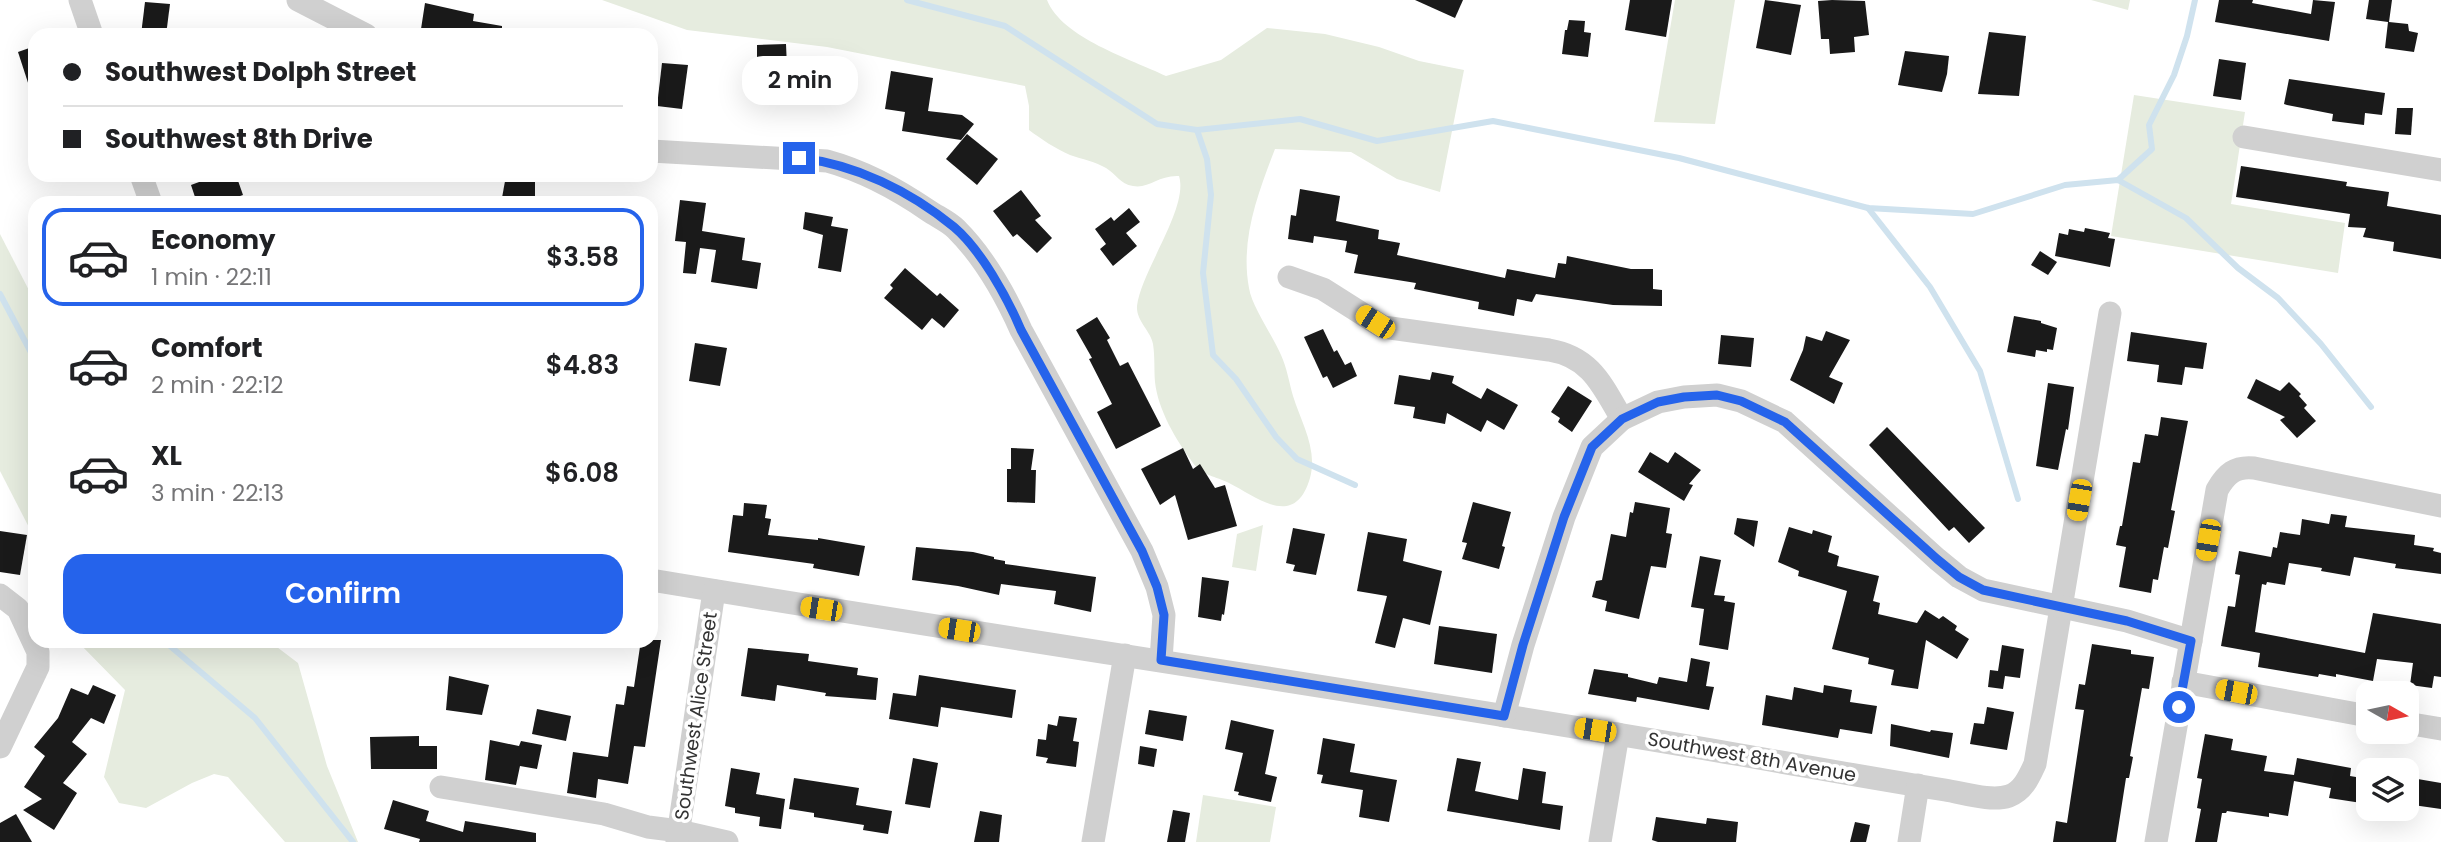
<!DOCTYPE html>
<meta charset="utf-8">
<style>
body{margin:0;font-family:Poppins,sans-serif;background:#f6f6f6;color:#202124;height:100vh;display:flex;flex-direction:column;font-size:26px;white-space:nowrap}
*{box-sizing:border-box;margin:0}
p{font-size:23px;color:#757577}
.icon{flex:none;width:38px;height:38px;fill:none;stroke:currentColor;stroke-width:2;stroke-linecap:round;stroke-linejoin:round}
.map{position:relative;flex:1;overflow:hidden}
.side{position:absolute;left:28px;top:196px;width:630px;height:452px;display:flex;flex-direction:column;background:#fff;border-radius:21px;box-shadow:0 7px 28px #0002}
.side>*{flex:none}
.banner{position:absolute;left:28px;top:28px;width:630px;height:154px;border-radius:21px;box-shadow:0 7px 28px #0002;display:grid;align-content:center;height:154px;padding:0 35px;background:#fff}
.needle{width:46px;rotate:99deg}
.tools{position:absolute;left:2356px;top:681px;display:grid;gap:14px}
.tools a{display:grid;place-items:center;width:63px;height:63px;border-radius:14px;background:#fff;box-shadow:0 7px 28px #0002;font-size:35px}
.end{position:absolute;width:32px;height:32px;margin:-16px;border:9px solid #2563eb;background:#fff;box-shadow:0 0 0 4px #fff}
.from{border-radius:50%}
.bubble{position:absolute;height:49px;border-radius:21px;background:#fff;box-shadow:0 7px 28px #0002;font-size:23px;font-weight:600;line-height:49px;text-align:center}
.car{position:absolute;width:21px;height:42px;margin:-21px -10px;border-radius:9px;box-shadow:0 0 5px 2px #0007;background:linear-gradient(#f5c518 24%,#345 0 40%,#f5c518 0 76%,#345 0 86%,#f5c518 0)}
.banner b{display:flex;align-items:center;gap:24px;height:66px;font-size:26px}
.banner b+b{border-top:2px solid #e0e0e0}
.banner i{width:18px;height:18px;background:#202124}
ul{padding:12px 0 0;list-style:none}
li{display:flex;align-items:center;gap:21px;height:98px;margin:0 14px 10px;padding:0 21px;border:4px solid transparent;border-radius:21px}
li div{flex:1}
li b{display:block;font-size:26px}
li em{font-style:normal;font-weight:600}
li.on{border-color:#2563eb}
li>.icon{width:63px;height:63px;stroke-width:1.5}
.primary-button{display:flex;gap:14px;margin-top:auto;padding:14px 35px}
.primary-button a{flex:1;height:80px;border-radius:21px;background:#2563eb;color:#fff;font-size:28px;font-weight:600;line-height:80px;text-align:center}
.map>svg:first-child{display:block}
.green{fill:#e6ecdf}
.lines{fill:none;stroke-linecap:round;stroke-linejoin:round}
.stream{stroke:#cfe2ee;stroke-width:6}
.building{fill:#1a1a1a}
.street{stroke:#d0d0d0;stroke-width:23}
.route{stroke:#2563eb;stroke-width:9}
.labels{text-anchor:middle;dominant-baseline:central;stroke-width:7;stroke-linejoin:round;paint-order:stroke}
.street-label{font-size:19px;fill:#333;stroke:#fff}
</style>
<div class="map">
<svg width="2441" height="842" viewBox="0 0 2441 842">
<rect width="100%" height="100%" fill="#fff"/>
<g class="green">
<path d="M 602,0 L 1047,0 C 1062,38 1131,59 1166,76 L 1221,60 L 1267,28 L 1325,34 L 1379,47 L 1419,61 L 1464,70 L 1440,192 L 1397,179 L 1351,152 L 1275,149 C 1258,193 1240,240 1249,288 C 1252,307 1273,336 1281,355 C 1287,368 1289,382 1293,396 C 1301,422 1318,449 1310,478 C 1295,530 1257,497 1229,483 C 1216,476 1202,476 1193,463 C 1176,440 1158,410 1155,382 C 1154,369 1155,357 1153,344 C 1151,331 1136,321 1137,306 C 1141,271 1189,208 1179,176 C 1158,175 1149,189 1133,186 C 1120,184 1116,174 1106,168 C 1096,162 1082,159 1070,155 C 1056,149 1041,139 1029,130 L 1029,106 L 1025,86 L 827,47 L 687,30 Z"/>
<polygon points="1675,0 1735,0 1715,124 1654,122"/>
<polygon points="2091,0 2130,0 2128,10"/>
<polygon points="2134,95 2245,112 2231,204 2345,223 2338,273 2111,236"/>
<polygon points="0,234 35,302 35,539 0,471"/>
<polygon points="1263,525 1256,571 1232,567 1237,534"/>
<polygon points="77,641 269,641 298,663 327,766 358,842 285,842 228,777 214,774 192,783 146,808 119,803 104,777 125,690"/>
<polygon points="1203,795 1276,807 1270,842 1196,842"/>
</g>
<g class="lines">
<g class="stream">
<polyline points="907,0 1005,26 1157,124 1197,130 1300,119 1377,141 1493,121 1679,158 1868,208 1973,214 2065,185 2118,180 2186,218 2238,268 2278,298 2321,344 2371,407"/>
<polyline points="1197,130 1207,159 1211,195 1203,273 1213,355 1236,379 1276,437 1297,459 1355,485"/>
<polyline points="2118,180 2152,149 2149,125 2174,75 2187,36 2195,0"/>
<polyline points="1868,208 1930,287 1980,371 2018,499"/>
<polyline points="0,294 35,360"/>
<polyline points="163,640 255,718 353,842"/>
</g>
</g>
<g class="building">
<polygon points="1415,0 1463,0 1455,18"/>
<polygon points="1630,0 1672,0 1666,37 1625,30"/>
<polygon points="1765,0 1801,5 1791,55 1756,48"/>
<polygon points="1832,0 1865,1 1869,35 1854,37 1855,52 1830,54 1829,39 1821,39 1818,1"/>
<polygon points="2219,0 2253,0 2252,3 2311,14 2313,0 2335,2 2329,41 2215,22"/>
<polygon points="2369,0 2392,0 2389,22 2408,24 2409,31 2418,33 2414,52 2385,48 2388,22 2366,19"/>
<polygon points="145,2 170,4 166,35 141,35"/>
<polygon points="425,3 474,14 473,21 502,26 502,35 445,35 445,33 421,29"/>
<polygon points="1569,20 1585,21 1584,32 1591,33 1588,57 1562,54 1565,30 1567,30"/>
<polygon points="1989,32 2026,36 2019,96 1978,94"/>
<polygon points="786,44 787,67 846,80 842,98 781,86 781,95 754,96 754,66 757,66 757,45"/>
<polygon points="35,46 35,94 32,95 18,52"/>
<polygon points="1905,51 1949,56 1947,74 1942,92 1898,85"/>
<polygon points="2219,59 2246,63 2241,100 2213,96"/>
<polygon points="662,63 688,65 682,109 657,106"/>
<polygon points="891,71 933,78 928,111 962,115 974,124 961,140 902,131 905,112 885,109"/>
<polygon points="2289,79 2385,93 2382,115 2365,113 2364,125 2332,121 2333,114 2287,105 2284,104"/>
<polygon points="2397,108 2413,108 2411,135 2395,134"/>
<polygon points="967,134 998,159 977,185 946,159"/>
<polygon points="2241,166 2347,182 2346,186 2389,192 2387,206 2441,215 2441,259 2393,251 2394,242 2363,237 2366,228 2348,227 2350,214 2236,197"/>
<polygon points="218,175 236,175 243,195 220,203 197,203 191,185"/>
<polygon points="506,176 535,180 535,203 501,203"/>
<polygon points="1300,189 1340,196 1336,221 1379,230 1378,239 1400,243 1397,255 1505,278 1507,269 1555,278 1558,263 1566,264 1567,256 1631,269 1653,269 1653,289 1662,290 1662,306 1613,305 1536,294 1532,302 1517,299 1514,316 1478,309 1479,302 1414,289 1416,283 1354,273 1358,255 1345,252 1347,241 1314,236 1313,243 1288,239 1291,215 1296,216"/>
<polygon points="1021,190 1041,216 1035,220 1052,238 1037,253 1017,234 1013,237 993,211"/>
<polygon points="680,200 706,203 702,231 745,238 742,260 761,263 757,289 711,282 716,250 700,248 696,274 683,273 686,242 675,241"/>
<polygon points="1129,208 1140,222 1126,233 1137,246 1113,266 1100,249 1106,244 1095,229 1111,217 1114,221"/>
<polygon points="805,212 833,217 831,226 848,229 841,272 818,268 823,235 803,229"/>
<polygon points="2085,228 2110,233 2108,238 2115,239 2110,267 2055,256 2059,233 2068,235 2069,229 2084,232"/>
<polygon points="2040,251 2057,262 2048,275 2031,265"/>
<polygon points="905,268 937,296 940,293 959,310 944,328 932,318 922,330 884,298 893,288 890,285"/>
<polygon points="2014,316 2041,321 2041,323 2057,328 2053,350 2047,349 2047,352 2036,350 2035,357 2007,352"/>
<polygon points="1097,317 1110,338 1107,340 1120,366 1128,362 1161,426 1116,449 1097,412 1112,404 1089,359 1092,358 1076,330"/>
<polygon points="1323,329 1334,352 1337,350 1345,365 1351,362 1357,376 1333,388 1327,376 1323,378 1304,337"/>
<polygon points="1826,331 1850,340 1829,377 1843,383 1834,404 1790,380 1803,350 1806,336 1822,341"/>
<polygon points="2131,332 2207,343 2203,369 2185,367 2182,385 2157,382 2159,365 2127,361"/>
<polygon points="1721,335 1754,338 1751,367 1718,364"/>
<polygon points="695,343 727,348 720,386 689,381"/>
<polygon points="1432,372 1454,376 1452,383 1481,399 1487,388 1518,405 1504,430 1487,420 1481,432 1447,413 1445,424 1413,418 1415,407 1394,404 1399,375 1430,380"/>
<polygon points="2256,379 2280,391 2289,382 2301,394 2299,396 2307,405 2304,408 2316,421 2297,438 2280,420 2285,417 2247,398"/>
<polygon points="2048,383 2074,387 2068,430 2066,429 2058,470 2036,466"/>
<polygon points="1568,386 1592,401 1572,432 1558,422 1560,418 1551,412"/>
<polygon points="2161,417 2188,421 2171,510 2175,511 2168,548 2164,547 2158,580 2153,579 2151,593 2119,587 2126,547 2116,545 2120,526 2122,526 2133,462 2140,463 2145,434 2158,436"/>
<polygon points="1887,427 1985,528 1969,543 1954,527 1949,531 1869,445"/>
<polygon points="1011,448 1034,449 1031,470 1036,470 1035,503 1007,502 1007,469 1011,469"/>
<polygon points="1183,448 1193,469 1200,464 1215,488 1225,485 1237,526 1188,540 1175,495 1160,505 1141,469"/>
<polygon points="1650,452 1668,463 1675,452 1701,470 1689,484 1693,485 1684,501 1638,472"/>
<polygon points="1473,502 1511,512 1502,546 1505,547 1499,569 1462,559 1467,543 1462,542"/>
<polygon points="1635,502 1670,508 1666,533 1672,534 1666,568 1651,566 1639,619 1605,611 1607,601 1592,597 1596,581 1602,580 1611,534 1626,537 1630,512 1633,513"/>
<polygon points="744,503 767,505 765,518 771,519 768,535 818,540 818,538 865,546 859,576 813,568 814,564 728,552 733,515 743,516"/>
<polygon points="2331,514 2347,516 2345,527 2415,535 2414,545 2434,548 2433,551 2441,553 2441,574 2395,568 2396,564 2354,557 2350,576 2321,571 2322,568 2289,563 2285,585 2267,582 2266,585 2262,584 2255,632 2365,653 2373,613 2441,624 2441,677 2434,676 2432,688 2410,685 2413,663 2377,659 2373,681 2336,674 2336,677 2319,674 2318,677 2258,667 2260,653 2221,646 2228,606 2235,607 2240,575 2235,574 2239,551 2271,557 2273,547 2277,548 2280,532 2300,535 2302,519 2329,524"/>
<polygon points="1737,518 1758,521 1754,547 1734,534"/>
<polygon points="1789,527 1812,534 1813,530 1832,536 1828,552 1839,556 1837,566 1879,576 1873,601 1880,603 1878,614 1917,623 1925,610 1939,619 1943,616 1957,626 1955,630 1969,639 1957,659 1926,640 1918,689 1891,685 1894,670 1868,664 1869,658 1832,649 1847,591 1798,576 1799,571 1778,562"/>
<polygon points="1293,528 1325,534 1316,575 1293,571 1295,565 1286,563"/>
<polygon points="0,531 27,535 20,575 0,572"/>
<polygon points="1368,532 1407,539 1403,561 1442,571 1430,625 1403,618 1395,648 1375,643 1387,596 1357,591"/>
<polygon points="916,547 973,552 994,557 994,559 1005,561 1005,564 1096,577 1091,612 1054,604 1056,591 1001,584 999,595 958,586 912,580"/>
<polygon points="1700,556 1721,560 1714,595 1725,596 1724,601 1735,603 1728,650 1699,645 1704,609 1691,607"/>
<polygon points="1202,577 1229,581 1224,615 1222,614 1221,621 1198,617"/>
<polygon points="1439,626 1497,634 1492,673 1434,664"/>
<polygon points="641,640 661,640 645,747 634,746 628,784 598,779 596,798 567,793 573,752 608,757 616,704 624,705 627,686 634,687"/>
<polygon points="2092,644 2131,650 2131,654 2154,657 2149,689 2142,688 2130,756 2133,757 2129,778 2126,778 2116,842 2053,842 2056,821 2067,823 2084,710 2075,709 2079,684 2085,685"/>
<polygon points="2002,645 2024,649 2020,678 2005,676 2003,689 1988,687 1990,670 1998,671"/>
<polygon points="748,648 809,654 808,661 858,668 857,675 878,678 876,700 825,696 826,693 777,685 775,701 741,696"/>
<polygon points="1691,658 1710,662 1706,686 1714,687 1709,710 1637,697 1636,702 1588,694 1594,669 1628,674 1628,677 1657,684 1659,677 1687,682"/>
<polygon points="919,675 1016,690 1012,718 941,707 938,727 889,719 893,693 916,696"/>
<polygon points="449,676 489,685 482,715 446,710"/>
<polygon points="93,685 116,695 104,724 91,718 72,742 87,754 63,783 77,793 54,830 23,810 42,799 24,787 45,756 34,747 58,718 71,688 88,695"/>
<polygon points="1824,685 1852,690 1850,702 1877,706 1872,734 1840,729 1838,738 1762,725 1766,695 1792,700 1794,687 1823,693"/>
<polygon points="1987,707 2014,712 2007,750 1970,744 1974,723 1984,724"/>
<polygon points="537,709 571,716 566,741 532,734"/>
<polygon points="1149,710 1187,716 1183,741 1145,734"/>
<polygon points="1059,716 1077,718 1073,741 1079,742 1076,767 1046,763 1048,758 1036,756 1038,739 1046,740 1048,724 1057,726"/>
<polygon points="1231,720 1274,730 1265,774 1277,777 1271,802 1238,795 1239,792 1234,791 1243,753 1225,749"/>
<polygon points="1891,724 1930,732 1931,730 1953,733 1949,758 1890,746"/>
<polygon points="2205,734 2233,739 2231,750 2267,756 2264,771 2294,775 2297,758 2351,768 2350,776 2368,779 2368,804 2329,798 2331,788 2294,781 2288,816 2269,813 2269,817 2227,811 2226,813 2222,813 2217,842 2195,842 2201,809 2197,808 2202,779 2197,778"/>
<polygon points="419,736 419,746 437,746 437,769 371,769 370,737"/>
<polygon points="1323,738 1355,744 1350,772 1397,780 1389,822 1359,817 1363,790 1321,783 1323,775 1317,774"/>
<polygon points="490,740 519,746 521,741 542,745 537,769 520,766 516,785 485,780"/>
<polygon points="1140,746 1157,749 1154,767 1138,764"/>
<polygon points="913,758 938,763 930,808 905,804"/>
<polygon points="1457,758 1481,762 1475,791 1518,800 1523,768 1546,772 1542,803 1563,806 1560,830 1447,811"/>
<polygon points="731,768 760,773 756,794 785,799 781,829 759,826 760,817 735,813 735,808 725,806"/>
<polygon points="2406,777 2441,783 2441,809 2406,804"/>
<polygon points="794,778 859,788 856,805 892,811 888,834 863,830 864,825 814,817 814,813 789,809"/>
<polygon points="393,800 429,811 426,821 463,832 465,821 536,833 536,842 419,842 420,839 384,829"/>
<polygon points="1173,810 1190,813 1185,842 1167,842"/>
<polygon points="980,811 1002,815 999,842 974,842"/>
<polygon points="16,814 32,842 0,842 0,823"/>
<polygon points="1656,817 1706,824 1707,818 1738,822 1736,842 1658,842 1652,840"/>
<polygon points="1855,822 1870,825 1866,842 1850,842"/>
</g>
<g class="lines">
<g class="street">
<polyline points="80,0 92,35"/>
<polyline points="298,0 366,35"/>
<polyline points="2244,137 2441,170"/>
<path d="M 651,151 L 827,161 C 864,171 897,189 929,211 C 938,217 949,222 956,229 C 984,257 1005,294 1021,330 L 1142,551 L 1157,587 L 1164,615 L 1161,660"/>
<polyline points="141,175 151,203"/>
<path d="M 1289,277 L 1323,289 L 1383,327 L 1549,350 C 1591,357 1602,385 1622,419"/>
<path d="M 651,580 C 1012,640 1374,692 1735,754 C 1805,766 1875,779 1945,790 C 1964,793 1991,802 2009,796 C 2023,791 2029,777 2035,764 L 2110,313"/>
<polyline points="0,595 18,609 38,652 38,667 0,747"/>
<polyline points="2183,682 2368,716"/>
<polyline points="1504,716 1523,645 1564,517 1592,447 1622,419 1658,402 1684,397 1717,395 1741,401 1785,422 1937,559 1959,577 1983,590 2127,621 2191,641"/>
<polyline points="2406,723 2441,729"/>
<polyline points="441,787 604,814 648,827 679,831 727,842"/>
<polyline points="677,842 714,591"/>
<polyline points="1093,842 1125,655"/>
<polyline points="1600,842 1618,734"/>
<polyline points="1909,842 1918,785"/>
<path d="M 2156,842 L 2217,490 C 2226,474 2235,466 2254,468 L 2441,506"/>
</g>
</g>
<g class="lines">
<path class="route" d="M 799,158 C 855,164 910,191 954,227 C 981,250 1007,297 1021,330 L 1142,551 L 1157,587 L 1164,615 L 1161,660 L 1504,716 L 1523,645 L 1564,517 L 1592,447 L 1622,419 L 1658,402 L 1684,397 L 1717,395 L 1741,401 L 1785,422 L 1937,559 L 1959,577 L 1983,590 L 2127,621 L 2191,641 L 2179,707"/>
</g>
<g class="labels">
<g class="street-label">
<text transform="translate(696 716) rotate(-82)">Southwest Alice Street</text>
<text transform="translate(1752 757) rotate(10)">Southwest 8th Avenue</text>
</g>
</g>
</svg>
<div class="tools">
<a><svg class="needle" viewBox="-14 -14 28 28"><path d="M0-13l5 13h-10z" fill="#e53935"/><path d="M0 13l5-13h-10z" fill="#757577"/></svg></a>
<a><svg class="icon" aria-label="layers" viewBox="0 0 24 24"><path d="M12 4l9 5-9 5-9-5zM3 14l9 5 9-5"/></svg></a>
</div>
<i class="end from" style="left:2179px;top:707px"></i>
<i class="end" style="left:799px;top:158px"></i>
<div class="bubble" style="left:742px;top:56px;width:116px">2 min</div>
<i class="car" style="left:1375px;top:322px;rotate:303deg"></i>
<i class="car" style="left:2079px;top:500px;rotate:190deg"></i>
<i class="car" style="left:2208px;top:540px;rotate:190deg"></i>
<i class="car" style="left:821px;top:609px;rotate:279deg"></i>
<i class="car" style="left:959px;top:630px;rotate:279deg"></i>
<i class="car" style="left:2236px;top:692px;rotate:281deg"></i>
<i class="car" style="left:1595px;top:730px;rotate:279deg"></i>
<div class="banner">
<b><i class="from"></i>Southwest Dolph Street</b>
<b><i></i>Southwest 8th Drive</b>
</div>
<section class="side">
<ul>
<li class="on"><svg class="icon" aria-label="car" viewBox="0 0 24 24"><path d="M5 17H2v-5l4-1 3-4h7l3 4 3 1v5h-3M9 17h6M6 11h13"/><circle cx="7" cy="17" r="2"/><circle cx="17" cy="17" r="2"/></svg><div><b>Economy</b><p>1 min · 22:11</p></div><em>$3.58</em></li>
<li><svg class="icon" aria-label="car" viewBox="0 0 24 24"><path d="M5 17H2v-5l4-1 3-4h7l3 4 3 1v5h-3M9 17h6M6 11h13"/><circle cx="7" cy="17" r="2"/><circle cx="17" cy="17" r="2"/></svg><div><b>Comfort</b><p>2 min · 22:12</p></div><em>$4.83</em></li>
<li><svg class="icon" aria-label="car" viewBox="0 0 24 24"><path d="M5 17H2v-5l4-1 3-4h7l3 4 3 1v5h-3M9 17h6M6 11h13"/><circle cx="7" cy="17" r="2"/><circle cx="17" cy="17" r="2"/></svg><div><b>XL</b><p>3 min · 22:13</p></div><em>$6.08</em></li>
</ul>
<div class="primary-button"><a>Confirm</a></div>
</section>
</div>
